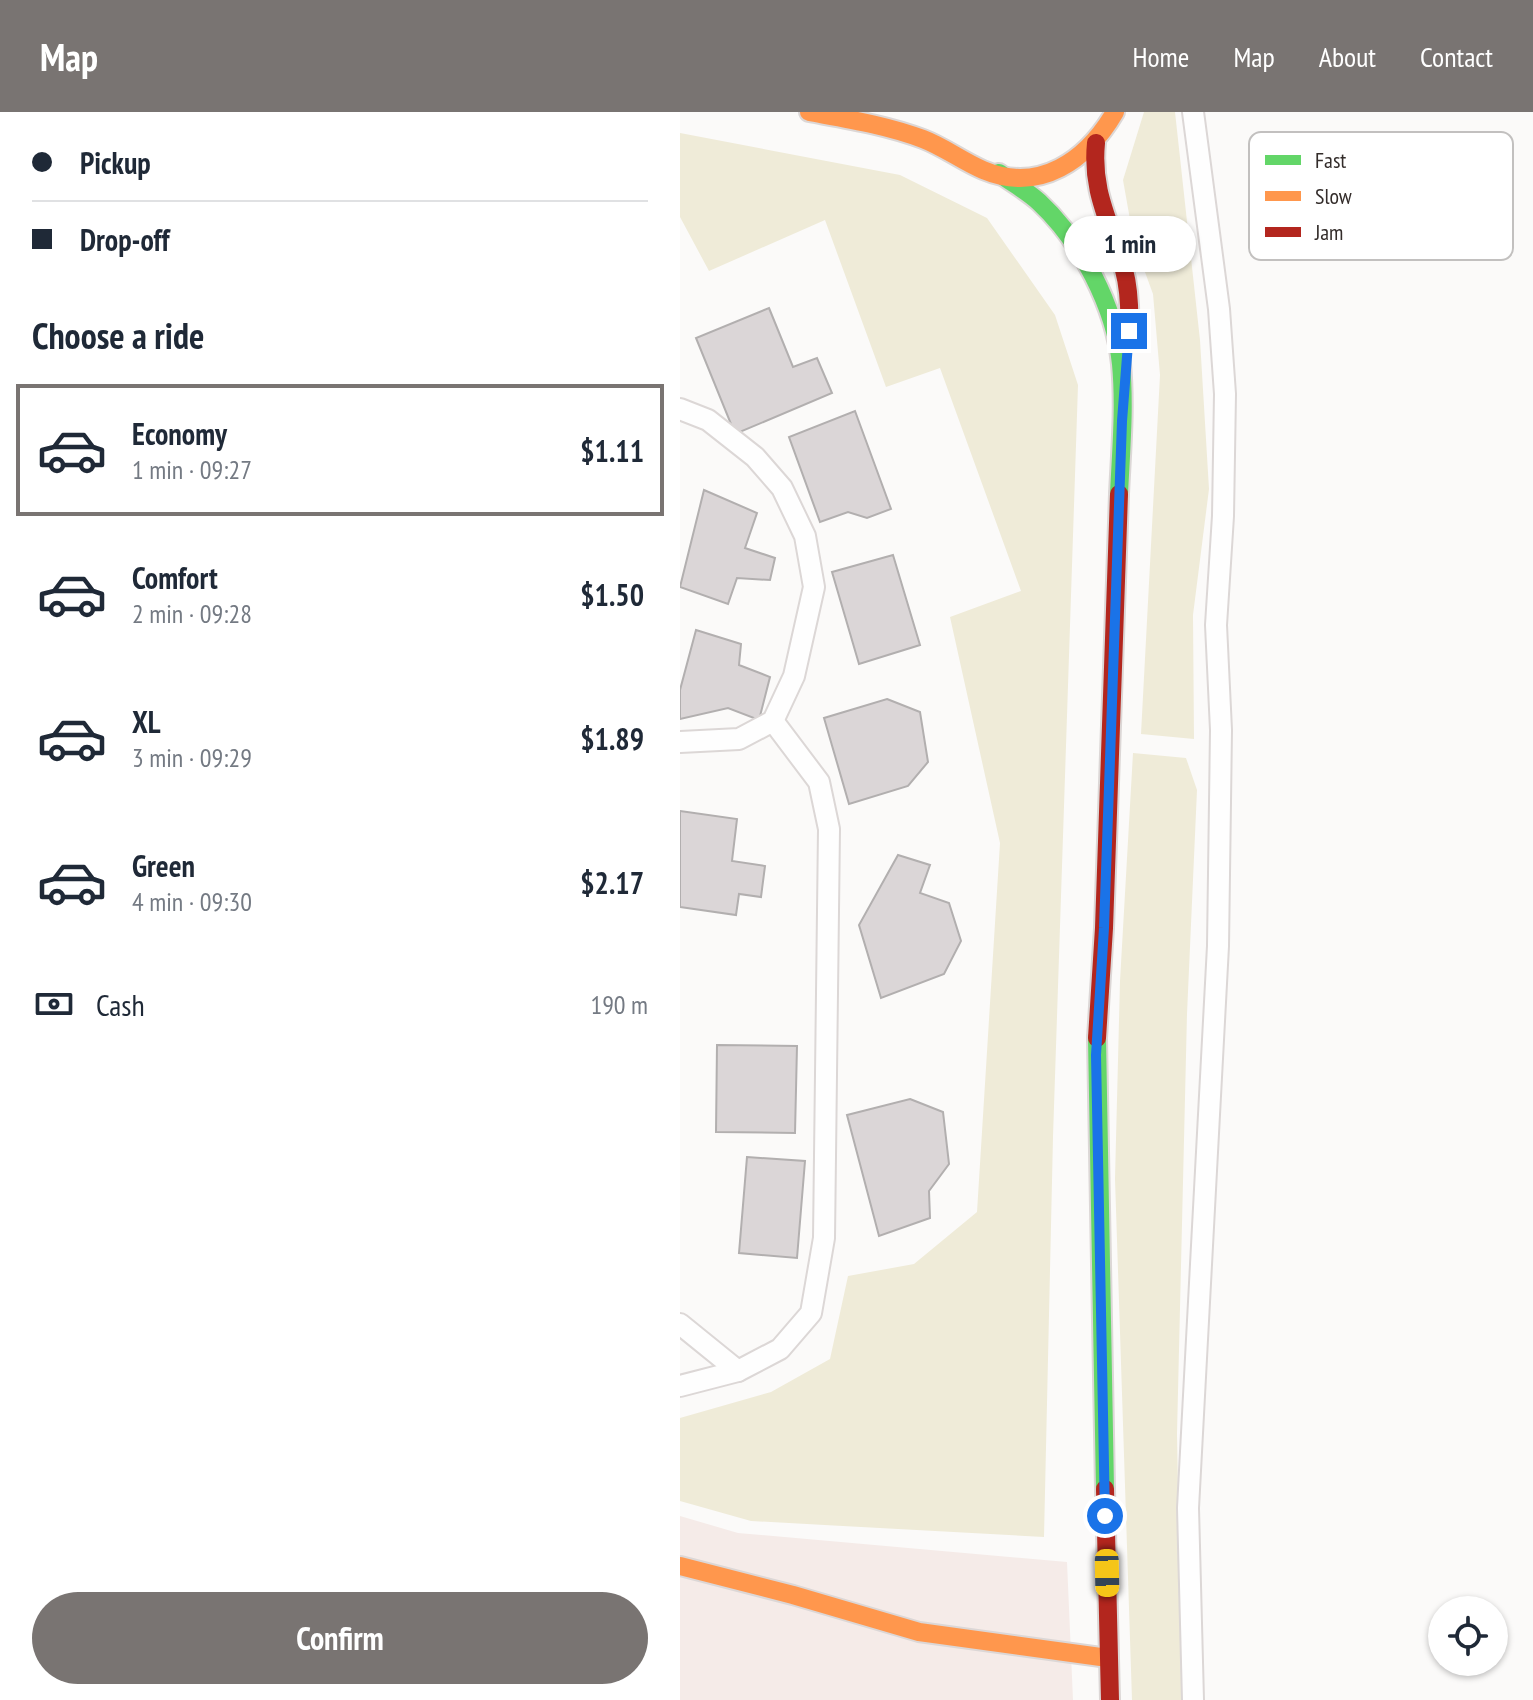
<!DOCTYPE html>
<meta charset="utf-8">
<style>
body{margin:0;font-family:"PT Sans Narrow",sans-serif;background:#f6f6f7;color:#1f2937;height:100vh;display:flex;flex-direction:column;font-size:30px;white-space:nowrap}
*{box-sizing:border-box;margin:0}
p{font-size:26px;color:#747a83}
.icon{flex:none;width:44px;height:44px;fill:none;stroke:currentColor;stroke-width:2;stroke-linecap:round;stroke-linejoin:round}
.map{position:relative;flex:1;overflow:hidden}
.sheet{display:flex;flex-direction:column;background:#fff;width:680px}
.sheet>*{flex:none}
.banner{display:grid;align-content:center;height:176px;padding:0 32px;background:#fff}
.controls{position:absolute;left:748px;top:1484px;display:grid;gap:16px}
.controls a{display:grid;place-items:center;width:80px;height:80px;border-radius:50%;background:#fff;box-shadow:0 2px 6px #0004;font-size:40px}
.end{position:absolute;width:36px;height:36px;margin:-18px;border:10px solid #1a73e8;background:#fff;box-shadow:0 0 0 4px #fff}
.from{border-radius:50%}
.bubble{position:absolute;height:56px;border-radius:28px;background:#fff;box-shadow:0 2px 6px #0004;font-size:26px;font-weight:700;line-height:56px;text-align:center}
.car{position:absolute;width:24px;height:48px;margin:-24px -12px;border-radius:10px;box-shadow:0 0 6px 2px #0007;background:linear-gradient(#f5c518 24%,#345 0 40%,#f5c518 0 76%,#345 0 86%,#f5c518 0)}
.banner b{display:flex;align-items:center;gap:28px;height:76px;font-size:30px}
.banner b+b{border-top:2px solid #e0e1e3}
.banner i{width:20px;height:20px;background:#1f2937}
ul{padding:0;list-style:none}
li{display:flex;align-items:center;gap:24px;height:132px;margin:0 16px 12px;padding:0 16px;border:4px solid transparent;border-radius:0px}
li div{flex:1}
li b{display:block;font-size:30px}
li em{font-style:normal;font-weight:700}
li.active{border-color:#797472}
li>.icon{width:72px;height:72px;stroke-width:1.5}
h2{padding:0 32px;font-size:36px;line-height:96px}
.pay{display:flex;align-items:center;gap:20px;height:88px;padding:0 32px;font-size:30px}
.pay p{margin-inline-start:auto}
.cta{display:flex;gap:16px;margin-top:auto;padding:16px 32px}
.cta a{flex:1;height:92px;border-radius:48px;background:#797472;color:#fff;font-size:32px;font-weight:700;line-height:92px;text-align:center}
header{display:flex;align-items:center;gap:48px;box-sizing:border-box;height:112px;padding:0 40px;background:#797472;color:#fff}
header strong{font-size:38px}
nav{display:flex;gap:44px;margin-inline-start:auto;font-size:28px}
main{display:flex;flex:1;min-height:0}
.map>svg:first-child{display:block}
.built{fill:#f5ebe8}
.green{fill:#efebd8}
.building{fill:#dbd6d7;stroke:#b2afaf;stroke-width:2}
.lines{fill:none;stroke-linecap:round;stroke-linejoin:round}
.lane-casing{stroke:#dcd7d6;stroke-width:24}
.fast-casing{stroke:#dcd7d6;stroke-width:22}
.slow-casing{stroke:#dcd7d6;stroke-width:22}
.jam-casing{stroke:#dcd7d6;stroke-width:22}
.lane{stroke:#fefefe;stroke-width:20}
.fast{stroke:#63d668;stroke-width:18}
.slow{stroke:#ff974d;stroke-width:18}
.jam{stroke:#b3261e;stroke-width:18}
.route{stroke:#1a73e8;stroke-width:10}
.key{fill:#fff;stroke:#c2c0bf;stroke-width:2}
.key-label{font-size:22px;fill:#332c2a}
</style>
<header>
<strong>Map</strong>
<nav><a>Home</a><a>Map</a><a>About</a><a>Contact</a></nav>
</header>
<main>
<section class="sheet">
<div class="banner">
<b><i class="from"></i>Pickup</b>
<b><i></i>Drop-off</b>
</div>
<h2>Choose a ride</h2>
<ul>
<li class="active"><svg class="icon" aria-label="car" viewBox="0 0 24 24"><path d="M5 17H2v-5l4-1 3-4h7l3 4 3 1v5h-3M9 17h6M6 11h13"/><circle cx="7" cy="17" r="2"/><circle cx="17" cy="17" r="2"/></svg><div><b>Economy</b><p>1 min · 09:27</p></div><em>$1.11</em></li>
<li><svg class="icon" aria-label="car" viewBox="0 0 24 24"><path d="M5 17H2v-5l4-1 3-4h7l3 4 3 1v5h-3M9 17h6M6 11h13"/><circle cx="7" cy="17" r="2"/><circle cx="17" cy="17" r="2"/></svg><div><b>Comfort</b><p>2 min · 09:28</p></div><em>$1.50</em></li>
<li><svg class="icon" aria-label="car" viewBox="0 0 24 24"><path d="M5 17H2v-5l4-1 3-4h7l3 4 3 1v5h-3M9 17h6M6 11h13"/><circle cx="7" cy="17" r="2"/><circle cx="17" cy="17" r="2"/></svg><div><b>XL</b><p>3 min · 09:29</p></div><em>$1.89</em></li>
<li><svg class="icon" aria-label="car" viewBox="0 0 24 24"><path d="M5 17H2v-5l4-1 3-4h7l3 4 3 1v5h-3M9 17h6M6 11h13"/><circle cx="7" cy="17" r="2"/><circle cx="17" cy="17" r="2"/></svg><div><b>Green</b><p>4 min · 09:30</p></div><em>$2.17</em></li>
</ul>
<div class="pay"><svg class="icon" aria-label="cash" viewBox="0 0 24 24"><path d="M3 7h18v10H3z"/><circle cx="12" cy="12" r="2"/></svg>Cash<p>190 m</p></div>
<div class="cta"><a>Confirm</a></div>
</section>
<div class="map">
<svg width="853" height="1588" viewBox="0 0 853 1588">
<rect width="100%" height="100%" fill="#fbfaf9"/>
<polygon class="built" points="0,1404 58,1421 387,1450 393,1588 0,1588"/>
<g class="green">
<polygon points="464,0 495,0 520,228 529,377 513,503 514,627 461,622 480,263 473,182 454,130 443,68"/>
<polygon points="0,21 220,63 307,106 375,203 398,273 373,1025 364,1425 71,1409 0,1389 0,1306 91,1280 150,1247 168,1164 234,1152 297,1100 320,731 270,505 341,479 260,256 206,275 145,108 29,159 0,105"/>
<polygon points="453,641 506,646 517,678 507,902 497,1322 502,1588 452,1588 435,1067 440,869"/>
</g>
<g class="building">
<polygon points="89,196 113,255 137,246 152,281 55,322 16,226"/>
<polygon points="175,299 211,397 187,406 168,400 140,410 109,325"/>
<polygon points="24,378 77,401 65,436 95,446 90,468 57,466 48,492 0,475"/>
<polygon points="213,443 240,533 179,552 152,460"/>
<polygon points="16,518 61,532 59,553 90,565 79,608 48,596 0,607 0,578"/>
<polygon points="207,587 240,600 248,650 228,674 169,692 144,606"/>
<polygon points="0,699 57,707 52,749 85,754 81,785 59,782 56,803 0,795"/>
<polygon points="218,743 250,753 240,781 269,791 281,829 264,862 201,886 179,813"/>
<polygon points="37,933 117,934 115,1021 36,1020"/>
<polygon points="230,987 263,1000 269,1052 249,1079 250,1106 199,1124 167,1003"/>
<polygon points="67,1045 125,1049 117,1146 59,1141"/>
</g>
<g class="lines">
<defs>
<g id="lane">
<polyline points="513,0 539,197 545,282 543,404 536,513 541,618 538,834 508,1396 513,1588"/>
<polyline points="0,297 28,308 75,345 102,376 125,424 134,475 114,564 93,609 59,627 0,630"/>
<polyline points="0,1212 58,1259"/>
<polyline points="0,1274 58,1259 100,1237 131,1201 144,1126 149,717 139,670 93,609"/>
</g>
<g id="fast">
<path d="M 319,61 C 332,71 347,79 359,90 C 401,129 435,195 441,252 C 445,295 441,339 439,382"/>
<polyline points="417,926 425,1377"/>
</g>
<g id="slow">
<path d="M 129,0 C 167,7 206,13 243,27 C 264,35 282,49 303,58 C 360,82 407,48 435,0"/>
<polyline points="0,1454 113,1483 239,1520 428,1546"/>
</g>
<g id="jam">
<path d="M 416,31 C 411,81 431,111 444,158 C 450,180 450,203 449,226"/>
<polyline points="417,926 424,816 439,382"/>
<polyline points="425,1377 430,1588"/>
</g>
</defs>
<use href="#lane" class="lane-casing"/>
<use href="#fast" class="fast-casing"/>
<use href="#slow" class="slow-casing"/>
<use href="#jam" class="jam-casing"/>
<use href="#lane" class="lane"/>
<use href="#fast" class="fast"/>
<use href="#slow" class="slow"/>
<use href="#jam" class="jam"/>
</g>
<g class="lines">
<polyline class="route" points="425,1404 416,943 424,816 442,309 449,219"/>
</g>
<rect x="569" y="20" width="264" height="128" rx="12" class="key"/>
<rect x="585" y="43" width="36" height="10" fill="#63d668"/>
<rect x="585" y="79" width="36" height="10" fill="#ff974d"/>
<rect x="585" y="115" width="36" height="10" fill="#b3261e"/>
<g class="key-label">
<text x="635" y="56">Fast</text>
<text x="635" y="92">Slow</text>
<text x="635" y="128">Jam</text>
</g>
</svg>
<div class="controls">
<a><svg class="icon" aria-label="locate" viewBox="0 0 24 24"><circle cx="12" cy="12" r="6"/><path d="M12 2v4M12 18v4M2 12h4M18 12h4"/></svg></a>
</div>
<i class="end from" style="left:425px;top:1404px"></i>
<i class="end" style="left:449px;top:219px"></i>
<div class="bubble" style="left:384px;top:104px;width:132px">1 min</div>
<i class="car" style="left:427px;top:1461px;rotate:179deg"></i>
</div>
</main>
